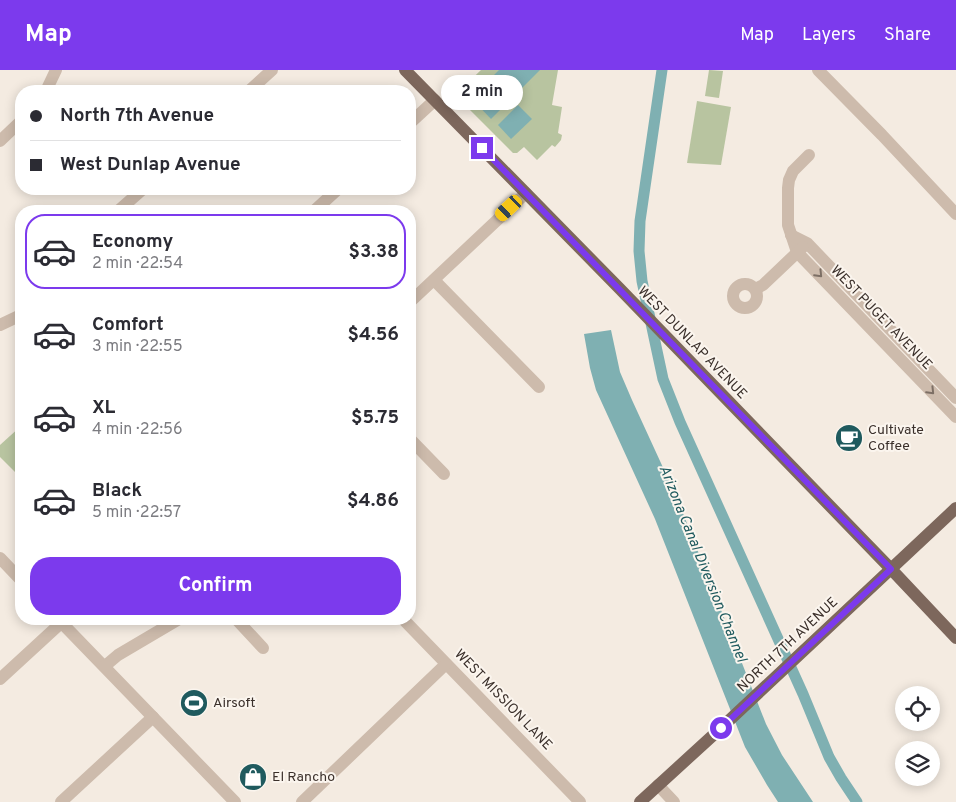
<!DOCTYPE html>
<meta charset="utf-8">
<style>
body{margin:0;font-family:Overpass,sans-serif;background:#f7f7f7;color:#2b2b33;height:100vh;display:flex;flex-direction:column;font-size:19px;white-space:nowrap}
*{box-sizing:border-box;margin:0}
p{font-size:16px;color:#7c7c81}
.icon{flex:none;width:28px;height:28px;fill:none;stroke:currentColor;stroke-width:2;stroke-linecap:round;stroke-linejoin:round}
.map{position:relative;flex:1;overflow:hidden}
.drawer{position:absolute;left:15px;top:135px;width:401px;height:420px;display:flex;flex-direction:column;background:#fff;border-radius:20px;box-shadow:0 2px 12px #0003}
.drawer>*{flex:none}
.hud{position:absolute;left:15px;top:15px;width:401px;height:110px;border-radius:20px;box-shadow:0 2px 12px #0003;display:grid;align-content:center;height:110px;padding:0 15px;background:#fff}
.fabs{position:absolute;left:895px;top:616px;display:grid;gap:10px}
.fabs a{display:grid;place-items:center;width:45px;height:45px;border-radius:50%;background:#fff;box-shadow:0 2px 12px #0003;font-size:25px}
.end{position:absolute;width:22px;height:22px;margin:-11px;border:6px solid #7c3aed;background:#fff;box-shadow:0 0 0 2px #fff}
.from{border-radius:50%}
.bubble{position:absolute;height:35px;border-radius:18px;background:#fff;box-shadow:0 2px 12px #0003;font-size:16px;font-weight:700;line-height:35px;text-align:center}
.car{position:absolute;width:15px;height:30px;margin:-15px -8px;border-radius:6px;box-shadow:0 0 4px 1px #0007;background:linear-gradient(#f5c518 24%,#345 0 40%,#f5c518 0 76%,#345 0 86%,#f5c518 0)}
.hud b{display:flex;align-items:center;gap:18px;height:48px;font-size:19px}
.hud b+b{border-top:1px solid #e1e1e2}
.hud i{width:12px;height:12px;background:#2b2b33}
ul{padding:9px 0 0;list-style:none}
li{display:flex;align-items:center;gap:15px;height:75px;margin:0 10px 8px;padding:0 5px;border:2px solid transparent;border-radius:20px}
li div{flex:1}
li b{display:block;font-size:19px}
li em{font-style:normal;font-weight:700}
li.current{border-color:#7c3aed}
li>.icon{width:45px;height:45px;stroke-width:1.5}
.action{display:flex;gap:10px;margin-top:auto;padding:10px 15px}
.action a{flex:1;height:58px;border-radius:20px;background:#7c3aed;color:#fff;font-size:20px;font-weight:700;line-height:58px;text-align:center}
header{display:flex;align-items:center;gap:30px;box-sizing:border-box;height:70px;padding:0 25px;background:#7c3aed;color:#fff}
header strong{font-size:24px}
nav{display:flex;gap:28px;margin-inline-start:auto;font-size:18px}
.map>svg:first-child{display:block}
.green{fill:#b8c4a0}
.water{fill:#7fb0b2}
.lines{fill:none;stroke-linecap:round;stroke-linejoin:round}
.canal{stroke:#7fb0b2;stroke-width:11}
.minor{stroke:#cdbbac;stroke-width:12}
.major{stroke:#7d675c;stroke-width:12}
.oneway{stroke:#7d6f65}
.route{stroke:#7c3aed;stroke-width:6}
.labels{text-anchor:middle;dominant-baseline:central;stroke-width:4;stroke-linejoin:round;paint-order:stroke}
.street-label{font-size:14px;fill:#3b302b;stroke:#fbf5ee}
.poi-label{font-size:14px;fill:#3b302b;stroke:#fbf5ee;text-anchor:start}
.water-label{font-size:15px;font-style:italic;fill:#1f5a5e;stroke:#fbf5ee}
</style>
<header>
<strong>Map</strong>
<nav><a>Map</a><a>Layers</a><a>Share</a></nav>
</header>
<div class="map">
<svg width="956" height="732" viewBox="0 0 956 732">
<rect width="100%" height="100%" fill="#f4ebe1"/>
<g class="green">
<polygon points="481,0 558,0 552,35 562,37 558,63 562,65 561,70 555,77 552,75 537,90 524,77 517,83 513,83 455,25"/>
<polygon points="709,0 723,1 719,28 705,26"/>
<polygon points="697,31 731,37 721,95 687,93"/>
<polygon points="21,356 21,408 0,387 0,375"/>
</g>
<g class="water">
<polygon points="499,0 540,0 491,49 471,28"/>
<polygon points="518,35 532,49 511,69 498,55"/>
<polygon points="611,260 620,302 632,330 677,428 766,654 782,685 813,732 778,732 767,715 745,677 655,449 596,320 590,298 584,264"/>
</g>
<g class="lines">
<polyline class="canal" points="662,0 640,151 639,181 642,211 663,309 680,352 803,624 829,687 841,708 857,732"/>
<g class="minor">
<polyline points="818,0 882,65 956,144"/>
<polyline points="46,21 56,0"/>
<polyline points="249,21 272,0"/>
<polyline points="410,53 435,30"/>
<polyline points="0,71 21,51"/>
<polyline points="809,85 793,101 789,110 788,118 788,155 797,182 956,347"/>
<polyline points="118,141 143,119"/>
<polyline points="314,141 338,119"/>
<polyline points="791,165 807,173 956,328"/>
<polyline points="434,210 539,317"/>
<circle cx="745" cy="226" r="12"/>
<polyline points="755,219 763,215 803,177"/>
<polyline points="410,232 526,123"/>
<polyline points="0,255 21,245"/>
<polyline points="410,369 444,404"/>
<polyline points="0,488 21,510"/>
<polyline points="58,549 235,732"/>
<polyline points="236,549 263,578"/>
<polyline points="403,549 580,732"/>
<polyline points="105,596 118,585 179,549"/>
<polyline points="0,609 62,552"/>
<polyline points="658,715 674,732"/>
<polyline points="61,732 153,647"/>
<polyline points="302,732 446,594"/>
</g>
<g class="major">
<polyline points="405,0 620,219 678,279 891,499 956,568"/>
<polyline points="640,732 721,658 956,438"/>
</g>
</g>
<defs><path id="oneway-chevron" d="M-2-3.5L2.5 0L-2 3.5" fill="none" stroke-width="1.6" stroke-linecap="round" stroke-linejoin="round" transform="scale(1.25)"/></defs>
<g class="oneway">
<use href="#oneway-chevron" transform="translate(819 204) rotate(46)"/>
<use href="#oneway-chevron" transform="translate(931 321) rotate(46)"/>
</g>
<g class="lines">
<path class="route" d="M 482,78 C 619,218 755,359 891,499 L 721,658"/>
</g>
<defs>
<symbol id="cafe-disc" viewBox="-11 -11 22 22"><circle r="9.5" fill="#1f5a5e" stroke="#fbf5ee"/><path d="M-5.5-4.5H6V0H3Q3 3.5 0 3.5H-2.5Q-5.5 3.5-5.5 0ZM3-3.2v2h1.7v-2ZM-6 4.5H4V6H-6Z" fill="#fff"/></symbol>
<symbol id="stadium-disc" viewBox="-11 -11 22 22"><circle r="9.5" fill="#1f5a5e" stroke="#fbf5ee"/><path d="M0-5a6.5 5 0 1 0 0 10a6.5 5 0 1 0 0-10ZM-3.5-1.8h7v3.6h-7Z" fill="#fff"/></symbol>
<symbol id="shop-disc" viewBox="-11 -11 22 22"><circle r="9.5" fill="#1f5a5e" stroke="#fbf5ee"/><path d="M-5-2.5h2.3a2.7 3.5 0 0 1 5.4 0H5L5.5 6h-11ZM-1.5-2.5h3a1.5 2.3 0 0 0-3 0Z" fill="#fff"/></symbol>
</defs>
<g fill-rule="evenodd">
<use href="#cafe-disc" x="833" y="352" width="32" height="32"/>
<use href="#stadium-disc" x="178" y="617" width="32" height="32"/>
<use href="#shop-disc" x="237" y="691" width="32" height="32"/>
</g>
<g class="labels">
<g class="street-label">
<text transform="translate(881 248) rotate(46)">WEST PUGET AVENUE</text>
<text transform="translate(692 273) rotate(46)">WEST DUNLAP AVENUE</text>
<text transform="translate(788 575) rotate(-43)">NORTH 7TH AVENUE</text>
<text transform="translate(503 630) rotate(46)">WEST MISSION LANE</text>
</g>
<g class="poi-label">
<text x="868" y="360">Cultivate<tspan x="868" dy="16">Coffee</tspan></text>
<text x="213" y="633">Airsoft</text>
<text x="272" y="707">El Rancho</text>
</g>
<g class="water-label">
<text transform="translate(702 494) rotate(68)">Arizona Canal Diversion Channel</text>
</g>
</g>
</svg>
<div class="fabs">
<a><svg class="icon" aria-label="locate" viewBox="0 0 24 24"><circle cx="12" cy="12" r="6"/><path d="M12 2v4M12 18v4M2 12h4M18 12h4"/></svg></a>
<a><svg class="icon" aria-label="layers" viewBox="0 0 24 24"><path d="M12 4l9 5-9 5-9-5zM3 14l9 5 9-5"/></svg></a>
</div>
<i class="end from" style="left:721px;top:658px"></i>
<i class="end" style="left:482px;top:78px"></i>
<div class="bubble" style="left:441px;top:5px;width:82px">2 min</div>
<i class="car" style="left:509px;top:138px;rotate:227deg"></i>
<div class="hud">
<b><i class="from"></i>North 7th Avenue</b>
<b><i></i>West Dunlap Avenue</b>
</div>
<section class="drawer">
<ul>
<li class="current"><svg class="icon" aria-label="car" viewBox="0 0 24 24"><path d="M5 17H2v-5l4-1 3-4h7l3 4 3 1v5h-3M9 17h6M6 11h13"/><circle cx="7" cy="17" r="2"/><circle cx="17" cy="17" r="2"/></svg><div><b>Economy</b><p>2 min · 22:54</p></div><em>$3.38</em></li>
<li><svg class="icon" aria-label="car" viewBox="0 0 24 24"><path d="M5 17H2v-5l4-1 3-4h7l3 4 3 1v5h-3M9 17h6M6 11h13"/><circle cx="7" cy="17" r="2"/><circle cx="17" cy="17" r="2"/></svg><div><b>Comfort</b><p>3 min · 22:55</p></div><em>$4.56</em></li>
<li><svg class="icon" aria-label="car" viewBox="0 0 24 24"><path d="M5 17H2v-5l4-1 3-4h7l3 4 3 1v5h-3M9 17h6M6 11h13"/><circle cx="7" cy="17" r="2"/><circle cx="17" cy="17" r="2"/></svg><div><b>XL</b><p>4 min · 22:56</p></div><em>$5.75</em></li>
<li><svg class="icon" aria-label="car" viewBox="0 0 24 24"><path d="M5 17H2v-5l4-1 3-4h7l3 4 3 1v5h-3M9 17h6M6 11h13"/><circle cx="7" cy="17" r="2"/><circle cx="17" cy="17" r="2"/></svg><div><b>Black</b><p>5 min · 22:57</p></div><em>$4.86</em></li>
</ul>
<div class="action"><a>Confirm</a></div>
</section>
</div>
